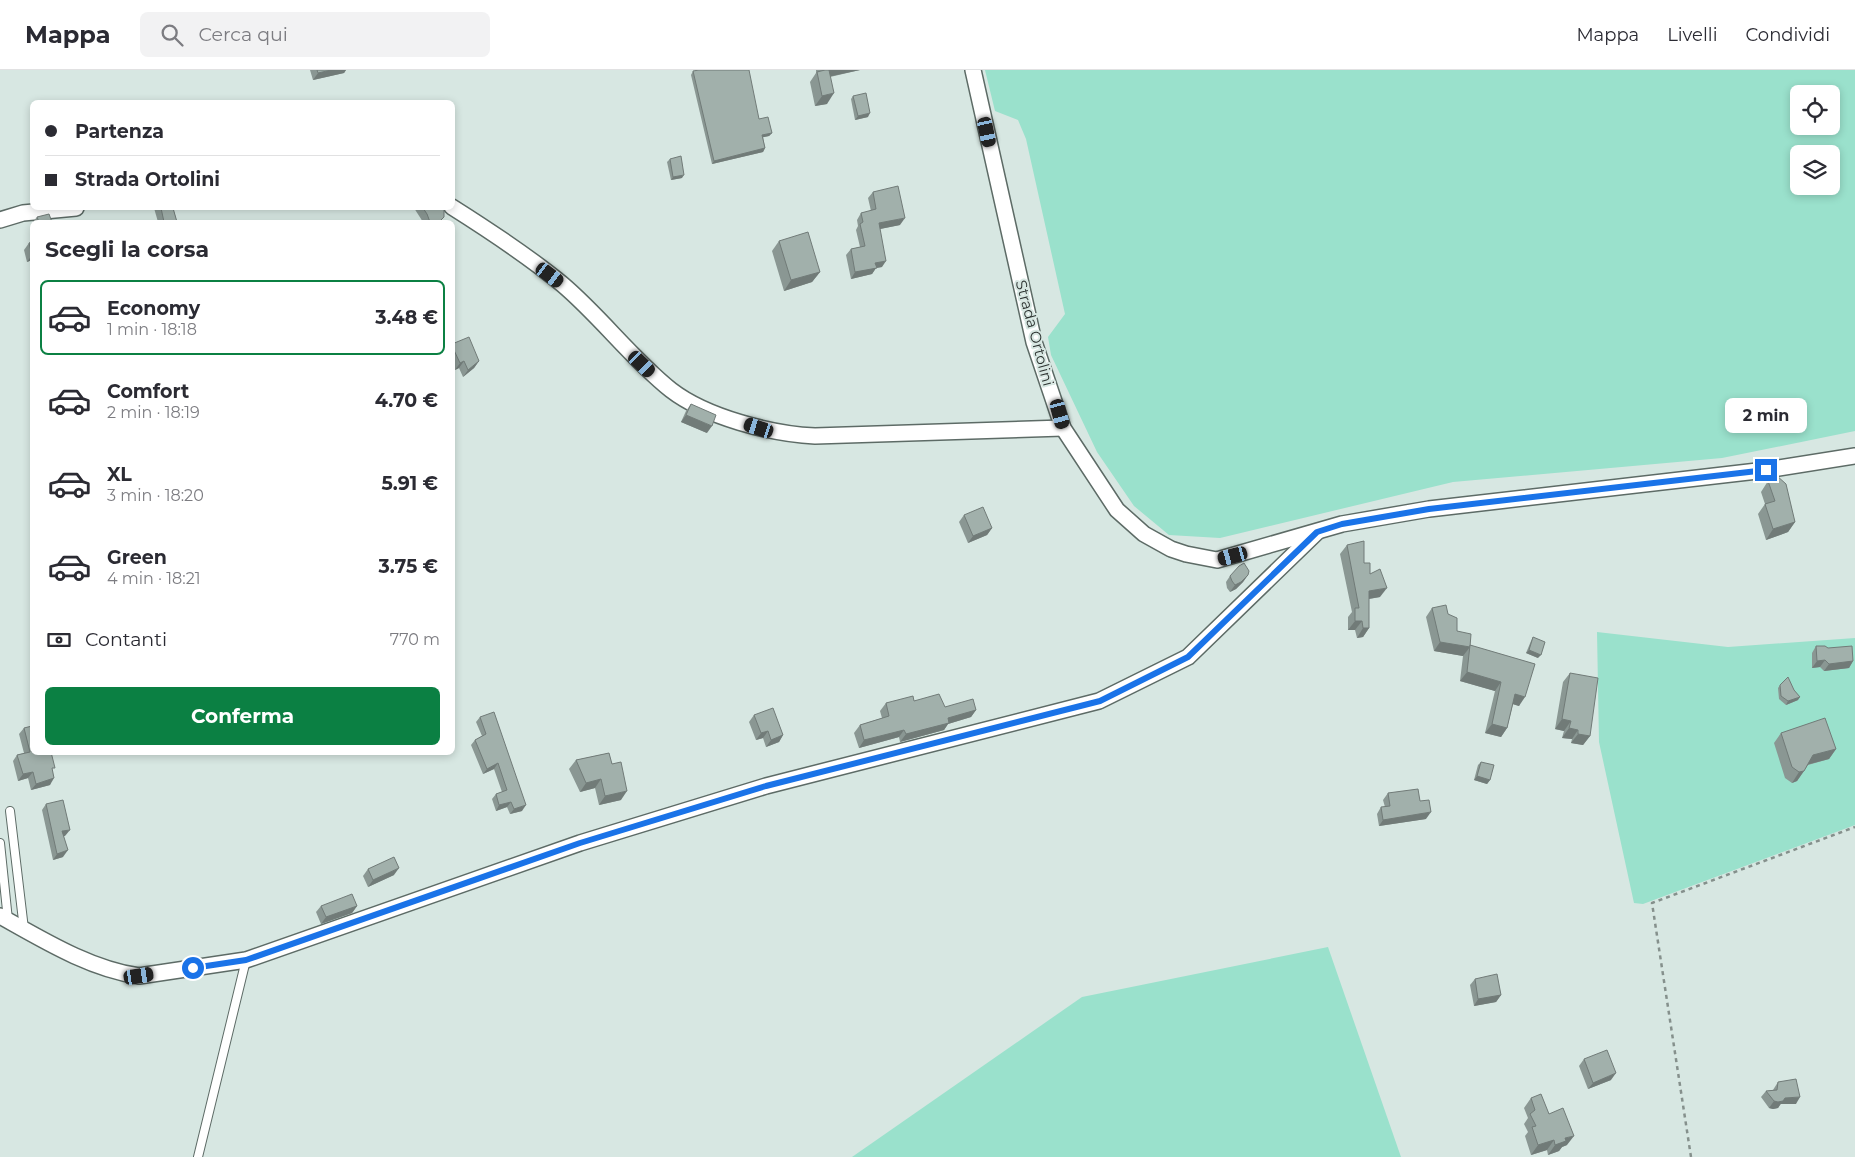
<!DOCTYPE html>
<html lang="it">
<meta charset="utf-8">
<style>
body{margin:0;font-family:Montserrat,sans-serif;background:#f2f2f3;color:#2b2b33;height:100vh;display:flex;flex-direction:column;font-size:19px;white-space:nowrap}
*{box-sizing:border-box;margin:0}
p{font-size:16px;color:#7c7c81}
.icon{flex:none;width:28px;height:28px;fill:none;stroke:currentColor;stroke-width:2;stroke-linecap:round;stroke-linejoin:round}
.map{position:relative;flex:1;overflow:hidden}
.side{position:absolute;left:30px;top:150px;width:425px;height:535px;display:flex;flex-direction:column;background:#fff;border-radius:8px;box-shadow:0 2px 8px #0003}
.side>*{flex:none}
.banner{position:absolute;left:30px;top:30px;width:425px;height:110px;border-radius:8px;box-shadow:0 2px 8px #0003;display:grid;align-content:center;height:110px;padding:0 15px;background:#fff}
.fabs{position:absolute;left:1790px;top:15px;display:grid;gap:10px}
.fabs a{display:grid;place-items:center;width:50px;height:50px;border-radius:8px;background:#fff;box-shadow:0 2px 8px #0003;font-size:25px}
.end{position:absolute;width:22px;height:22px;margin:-11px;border:6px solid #1a73e8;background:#fff;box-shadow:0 0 0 2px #fff}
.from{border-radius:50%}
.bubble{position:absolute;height:35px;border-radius:8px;background:#fff;box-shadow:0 2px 8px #0003;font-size:16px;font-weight:700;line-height:35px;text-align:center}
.car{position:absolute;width:15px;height:30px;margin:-15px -8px;border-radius:6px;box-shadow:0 0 4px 1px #0007;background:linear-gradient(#222 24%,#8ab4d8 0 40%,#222 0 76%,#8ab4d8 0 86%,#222 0)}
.banner b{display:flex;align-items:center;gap:18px;height:48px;font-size:19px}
.banner b+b{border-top:1px solid #e1e1e2}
.banner i{width:12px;height:12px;background:#2b2b33}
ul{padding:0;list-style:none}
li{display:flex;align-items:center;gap:15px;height:75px;margin:0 10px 8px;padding:0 5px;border:2px solid transparent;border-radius:8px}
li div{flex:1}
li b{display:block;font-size:19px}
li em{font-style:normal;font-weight:700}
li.current{border-color:#0b8043}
li>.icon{width:45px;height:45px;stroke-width:1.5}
h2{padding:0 15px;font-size:22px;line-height:60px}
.pay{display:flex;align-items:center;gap:12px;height:55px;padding:0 15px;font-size:19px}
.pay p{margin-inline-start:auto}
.button{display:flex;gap:10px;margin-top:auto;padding:10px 15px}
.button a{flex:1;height:58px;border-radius:8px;background:#0b8043;color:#fff;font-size:20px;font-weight:700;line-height:58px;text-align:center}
header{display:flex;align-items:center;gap:30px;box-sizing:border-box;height:70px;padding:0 25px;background:#fff;border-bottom:1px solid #e1e1e2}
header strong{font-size:24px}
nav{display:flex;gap:28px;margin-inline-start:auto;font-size:18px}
.search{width:350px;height:45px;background:#f2f2f3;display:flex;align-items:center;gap:12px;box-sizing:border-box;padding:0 18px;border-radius:8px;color:#7c7c81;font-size:19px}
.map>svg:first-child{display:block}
.green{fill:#9ae1cc;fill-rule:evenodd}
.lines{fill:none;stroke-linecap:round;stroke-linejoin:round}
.lane-casing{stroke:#5d6b66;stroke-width:10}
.street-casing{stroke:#5d6b66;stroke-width:18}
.path{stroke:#85908c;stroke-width:2.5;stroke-dasharray:4 4;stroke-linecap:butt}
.lane{stroke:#fff;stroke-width:8}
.street{stroke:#fff;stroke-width:15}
.wall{fill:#8a9793}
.shaded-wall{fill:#717b78}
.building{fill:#a1b0ab;stroke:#717b78}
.route{stroke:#1a73e8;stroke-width:6}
.labels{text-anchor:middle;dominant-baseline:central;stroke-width:4;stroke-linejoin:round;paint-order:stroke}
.street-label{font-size:15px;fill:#2c3230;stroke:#d7e7e2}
</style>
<header>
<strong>Mappa</strong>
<div class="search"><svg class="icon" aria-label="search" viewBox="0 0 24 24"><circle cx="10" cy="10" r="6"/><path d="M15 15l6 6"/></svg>Cerca qui</div>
<nav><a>Mappa</a><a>Livelli</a><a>Condividi</a></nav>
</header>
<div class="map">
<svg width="1855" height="1087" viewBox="0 0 1855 1087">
<rect width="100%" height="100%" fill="#d7e7e2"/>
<g class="green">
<path d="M 985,0 L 1855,0 L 1855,361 L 1722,388 L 1453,412 L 1220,468 L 1169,465 L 1134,436 L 1097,382 L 1051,285 L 1048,267 L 1065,244 L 1026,69 L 1018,50 L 995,41 ZM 1799,24 L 1831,24 L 1831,56 L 1799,56 ZM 1799,84 L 1831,84 L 1831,116 L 1799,116 Z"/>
<polygon points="1597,562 1728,577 1855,568 1855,755 1643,834 1634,833 1599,672"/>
<polygon points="1328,877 1401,1087 852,1087 1082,927"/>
</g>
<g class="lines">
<defs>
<g id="lane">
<polyline points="10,741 24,859"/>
<polyline points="0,773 8,850"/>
<polyline points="198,1087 246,890"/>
</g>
<g id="street">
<polyline points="973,0 1034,272 1063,358 1117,440 1144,464 1171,479 1186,484 1217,490 1342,454 1429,439 1766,400 1855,386"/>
<path d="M 452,137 C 490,161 528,186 562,214 C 601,247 631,288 671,320 C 706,347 771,364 815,366 L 1063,358"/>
<polyline points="0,150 23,143 76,138"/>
<path d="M 0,846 C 43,870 90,899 139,906 L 246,890 L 580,773 L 766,716 L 1099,631 L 1188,587 L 1317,462"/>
</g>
</defs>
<use href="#lane" class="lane-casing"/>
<use href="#street" class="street-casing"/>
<polyline class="path" points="1691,1087 1652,833 1855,757"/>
<use href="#lane" class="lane"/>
<use href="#street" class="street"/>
</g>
<g class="wall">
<polygon points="310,0 346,0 344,3 313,10"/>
<polygon points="816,0 860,0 830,7 827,34 815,36 810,12 816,3"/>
<polygon points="693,1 759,49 772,63 769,66 763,67 765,78 763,82 712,94 691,5"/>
<polygon points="853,26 868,47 855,50 851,29"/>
<polygon points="670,89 682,108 671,110 667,92"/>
<polygon points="873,122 900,155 880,159 882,197 876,198 872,204 851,209 846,185 851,179 860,177 856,160 858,156 857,150 861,143 871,141 868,128"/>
<polygon points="154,138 173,138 177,152 158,152"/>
<polygon points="414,138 442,138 440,152 423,152"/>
<polygon points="37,147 52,152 33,152"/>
<polygon points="779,171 820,202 812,212 784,221 772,181"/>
<polygon points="32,172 32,190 27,192 24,180 29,173"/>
<polygon points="452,274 479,291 474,298 463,307 459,298 455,300 452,294"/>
<polygon points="691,334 707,363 681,352 686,341"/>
<polygon points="1768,411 1795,452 1788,462 1766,470 1758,444 1765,434 1761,422"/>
<polygon points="964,445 992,458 987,465 968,473 959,452"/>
<polygon points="1347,475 1364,493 1370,504 1380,527 1369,529 1369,558 1363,567 1357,568 1355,560 1348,560 1348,547 1352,542 1340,484"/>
<polygon points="1248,505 1243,512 1236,519 1230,522 1227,518 1226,512 1230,506"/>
<polygon points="1432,538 1448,544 1457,561 1470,576 1535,594 1519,636 1513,634 1507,658 1501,667 1485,663 1495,621 1460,611 1463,586 1434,581 1426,547"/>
<polygon points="1533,567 1538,588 1526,583 1531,571"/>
<polygon points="1816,576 1828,578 1853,591 1849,598 1824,601 1820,597 1812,598 1812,583"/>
<polygon points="1570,603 1590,666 1583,675 1571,673 1572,669 1562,668 1564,661 1555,659 1563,612"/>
<polygon points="1780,615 1794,620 1798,630 1786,635 1779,629 1778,618"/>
<polygon points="914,631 945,637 976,640 971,647 948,654 944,660 900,672 899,667 859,678 854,663 860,655 882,648 880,641 886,633"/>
<polygon points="754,645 783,665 779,672 766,677 763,668 756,670 749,652"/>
<polygon points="480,647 522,741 510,744 507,737 496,741 492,729 496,724 502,722 494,699 483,704 471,675 475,670 482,666 476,652"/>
<polygon points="24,658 53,702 50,715 31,720 28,708 18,711 13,691 17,685 24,683 19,664"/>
<polygon points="1781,663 1836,679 1829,689 1808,695 1797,711 1792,713 1785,708 1774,673"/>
<polygon points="609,683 621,730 599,735 595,718 580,722 569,699 576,690"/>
<polygon points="1481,692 1490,710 1487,714 1474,710 1478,695"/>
<polygon points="1388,723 1420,731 1426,749 1379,756 1377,744 1381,737 1385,737 1383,730"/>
<polygon points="46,734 65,766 64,766 63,787 53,790 42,740"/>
<polygon points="368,799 394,805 368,817 363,806"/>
<polygon points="321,836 357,836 352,843 321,854 316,842"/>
<polygon points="1475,909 1501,925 1496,932 1474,936 1470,915"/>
<polygon points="1584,989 1611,1010 1588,1019 1579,996"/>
<polygon points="1778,1012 1796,1034 1780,1034 1778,1038 1773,1039 1769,1038 1761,1027 1766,1021 1773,1020"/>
<polygon points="1531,1028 1549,1044 1567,1075 1562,1077 1559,1081 1548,1085 1547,1080 1531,1085 1525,1066 1528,1062 1524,1054 1528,1048 1524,1038"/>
</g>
<g class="shaded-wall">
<polygon points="331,0 346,0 344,3 313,10 318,3"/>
<polygon points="824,0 860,0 818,9"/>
<polygon points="834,23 827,34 815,36 822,26"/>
<polygon points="870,43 868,47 855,50 858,46"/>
<polygon points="772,63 769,66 760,68 762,65"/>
<polygon points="765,78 763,82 712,94 714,91"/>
<polygon points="684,105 682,108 671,110 673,107"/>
<polygon points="905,148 900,155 875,160 879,153"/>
<polygon points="32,185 32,190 27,192"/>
<polygon points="886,191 882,197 876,198 872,204 851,209 855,202 875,193"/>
<polygon points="820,202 812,212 784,221 791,210"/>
<polygon points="464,291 459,298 455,300 460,293"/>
<polygon points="479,291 474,298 463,307 468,300"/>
<polygon points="686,345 712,356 707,363 681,352"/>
<polygon points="1795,452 1788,462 1766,470 1773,459"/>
<polygon points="992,458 987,465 968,473 973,466"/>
<polygon points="1248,505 1243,512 1236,519 1230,522 1235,515"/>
<polygon points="1387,518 1380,527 1362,530 1369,521"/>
<polygon points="1355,551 1362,551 1355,560 1348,560"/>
<polygon points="1363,558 1369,558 1363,567 1357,568"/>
<polygon points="1440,572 1470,577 1463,586 1434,581"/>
<polygon points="1529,580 1541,585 1538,588 1526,583"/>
<polygon points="1825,590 1820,597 1812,598 1817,591"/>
<polygon points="1853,591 1849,598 1824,601 1829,594"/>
<polygon points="1467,602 1501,612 1495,621 1460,611"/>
<polygon points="1515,624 1525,627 1519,636 1509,633"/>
<polygon points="1800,627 1798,630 1786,635 1788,631"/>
<polygon points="976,640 971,647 948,654 944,660 900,672 906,664 948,648"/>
<polygon points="1562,649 1571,651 1564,661 1555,659"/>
<polygon points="1492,654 1507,658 1501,667 1485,663"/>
<polygon points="1569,658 1578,660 1572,669 1562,668"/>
<polygon points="904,660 899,667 859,678 864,670"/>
<polygon points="768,661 763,668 756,670 761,663"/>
<polygon points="1578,664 1590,666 1583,675 1571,673"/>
<polygon points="783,665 779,672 766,677 771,670"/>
<polygon points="1836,679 1829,689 1806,695 1813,685"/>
<polygon points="498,693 494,699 483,704 487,699"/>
<polygon points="1804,701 1797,711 1792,713 1799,702"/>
<polygon points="33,702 28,708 18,711 23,704"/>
<polygon points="1477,706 1490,710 1487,714 1474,710"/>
<polygon points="54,708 50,715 31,720 36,714"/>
<polygon points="601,709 595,718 580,722 586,713"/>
<polygon points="627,721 621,730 599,735 605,726"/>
<polygon points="511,732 507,737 496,741 499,735"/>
<polygon points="526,735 522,741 510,744 514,739"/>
<polygon points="1431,742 1426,749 1379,756 1383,750"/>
<polygon points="70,760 65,766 58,767 62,761"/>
<polygon points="68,780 63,787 53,790 57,784"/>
<polygon points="399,798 394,805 368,817 373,810"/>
<polygon points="357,836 352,843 321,854 326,847"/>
<polygon points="1501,925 1496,932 1474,936 1478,929"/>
<polygon points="1616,1003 1611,1010 1588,1019 1593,1013"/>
<polygon points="1800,1027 1796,1034 1780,1034 1785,1028"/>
<polygon points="1774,1031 1783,1031 1778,1038 1773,1039 1769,1038"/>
<polygon points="1574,1066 1567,1075 1562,1077 1559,1081 1548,1085 1555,1075 1565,1068"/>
<polygon points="1554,1070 1547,1080 1531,1085 1538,1075"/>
</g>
<g class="building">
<polygon points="317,0 331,0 318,3"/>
<polygon points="699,0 749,0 759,49 768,47 772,63 762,65 765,78 714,91 693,1"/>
<polygon points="825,0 829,0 834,23 822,26 817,2"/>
<polygon points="866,23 870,43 858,46 853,26"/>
<polygon points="681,86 684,105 673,107 670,89"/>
<polygon points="898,116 905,148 879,153 886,191 875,193 877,198 855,202 851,179 865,176 860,154 863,152 861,143 876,139 873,122"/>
<polygon points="161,138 173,138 177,152 164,152"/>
<polygon points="423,138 442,138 444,140 444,147 439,152 430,152 427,144"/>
<polygon points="49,144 52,152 39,152 37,147"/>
<polygon points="808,162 820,202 791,210 779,171"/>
<polygon points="32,172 32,185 29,173"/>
<polygon points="469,267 479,291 468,300 464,291 460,293 452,276 452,274"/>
<polygon points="691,334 716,345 712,356 686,345"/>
<polygon points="1776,405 1786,414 1795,452 1773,459 1765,434 1775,431 1768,411"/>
<polygon points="983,437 992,458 973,466 964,445"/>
<polygon points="1364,471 1364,493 1370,493 1370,504 1380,499 1387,518 1369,521 1369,558 1363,558 1362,551 1355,551 1355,538 1359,538 1347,475"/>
<polygon points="1244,493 1249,501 1248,505 1241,512 1235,515 1232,511 1230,506 1239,496"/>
<polygon points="1446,535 1448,544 1457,548 1457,561 1471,564 1470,577 1440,572 1432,538"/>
<polygon points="1533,567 1545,572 1541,585 1529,580"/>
<polygon points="1470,575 1535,594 1525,627 1515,624 1507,658 1492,654 1501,612 1467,602"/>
<polygon points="1816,576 1825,576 1828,578 1852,576 1853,591 1829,594 1825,590 1817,591"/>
<polygon points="1570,603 1598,608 1590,666 1578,664 1578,660 1569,658 1571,651 1562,649"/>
<polygon points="1788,607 1794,620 1800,627 1788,631 1781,626 1780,615"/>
<polygon points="939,624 945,637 973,629 976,640 948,648 949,653 906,664 904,660 864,670 860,655 889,646 886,633 913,626 914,631"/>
<polygon points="773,638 783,665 771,670 768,661 761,663 754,645"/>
<polygon points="494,642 526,735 514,739 511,732 499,735 496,724 507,720 498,693 487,699 475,670 486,664 480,647"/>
<polygon points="1825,648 1836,679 1813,685 1804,701 1799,702 1792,697 1781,663"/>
<polygon points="32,656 32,682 51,682 55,698 52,698 54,708 36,714 33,702 23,704 17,685 30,682 24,658"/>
<polygon points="609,683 612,694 621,692 627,721 605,726 601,709 586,713 576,690"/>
<polygon points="1481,692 1494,695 1490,710 1477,706"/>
<polygon points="1418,719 1420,731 1429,730 1431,742 1383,750 1381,737 1390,736 1388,723"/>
<polygon points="63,730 70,760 62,761 68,780 57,784 46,734"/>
<polygon points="394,787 399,798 373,810 368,799"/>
<polygon points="352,824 357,836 326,847 321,836"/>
<polygon points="1497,904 1501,925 1478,929 1475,909"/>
<polygon points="1607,980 1616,1003 1593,1013 1584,989"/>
<polygon points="1796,1009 1800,1027 1785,1028 1783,1031 1778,1032 1774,1031 1766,1021 1777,1020 1778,1012"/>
<polygon points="1541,1024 1549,1044 1563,1038 1574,1066 1565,1068 1566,1071 1555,1075 1554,1070 1538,1075 1532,1057 1536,1056 1530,1044 1535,1040 1531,1028"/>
</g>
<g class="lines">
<polyline class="route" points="193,898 246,890 580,773 766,716 1100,631 1188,587 1317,462 1342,454 1429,439 1766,400"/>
</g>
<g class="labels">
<g class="street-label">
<text transform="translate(1035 263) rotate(75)">Strada Ortolini</text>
</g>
</g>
</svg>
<div class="fabs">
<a><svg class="icon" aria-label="locate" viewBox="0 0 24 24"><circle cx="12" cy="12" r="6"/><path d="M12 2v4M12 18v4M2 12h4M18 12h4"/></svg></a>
<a><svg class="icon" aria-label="layers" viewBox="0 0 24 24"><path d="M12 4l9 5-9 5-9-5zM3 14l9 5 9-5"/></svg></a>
</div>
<i class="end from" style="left:193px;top:898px"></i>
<i class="end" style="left:1766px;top:400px"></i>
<div class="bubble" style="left:1725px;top:328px;width:82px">2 min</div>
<i class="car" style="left:987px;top:62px;rotate:168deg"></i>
<i class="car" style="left:550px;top:205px;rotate:127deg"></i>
<i class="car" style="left:642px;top:294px;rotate:134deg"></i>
<i class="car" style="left:1060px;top:344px;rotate:165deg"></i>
<i class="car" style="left:759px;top:358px;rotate:288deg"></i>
<i class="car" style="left:1233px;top:486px;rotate:255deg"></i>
<i class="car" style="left:139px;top:906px;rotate:81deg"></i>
<div class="banner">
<b><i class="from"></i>Partenza</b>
<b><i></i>Strada Ortolini</b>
</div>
<section class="side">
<h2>Scegli la corsa</h2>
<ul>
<li class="current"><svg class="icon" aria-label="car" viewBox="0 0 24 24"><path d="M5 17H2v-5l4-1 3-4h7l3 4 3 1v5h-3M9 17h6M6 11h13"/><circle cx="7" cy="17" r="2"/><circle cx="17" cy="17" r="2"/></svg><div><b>Economy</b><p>1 min · 18:18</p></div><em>3.48 €</em></li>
<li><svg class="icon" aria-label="car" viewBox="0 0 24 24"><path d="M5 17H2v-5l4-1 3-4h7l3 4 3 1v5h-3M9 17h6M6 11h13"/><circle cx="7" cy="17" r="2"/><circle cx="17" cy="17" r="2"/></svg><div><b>Comfort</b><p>2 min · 18:19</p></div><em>4.70 €</em></li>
<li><svg class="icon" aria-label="car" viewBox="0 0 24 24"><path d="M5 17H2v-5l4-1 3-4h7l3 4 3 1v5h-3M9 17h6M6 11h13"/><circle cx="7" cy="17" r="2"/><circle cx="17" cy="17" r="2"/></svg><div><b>XL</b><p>3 min · 18:20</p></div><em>5.91 €</em></li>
<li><svg class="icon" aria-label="car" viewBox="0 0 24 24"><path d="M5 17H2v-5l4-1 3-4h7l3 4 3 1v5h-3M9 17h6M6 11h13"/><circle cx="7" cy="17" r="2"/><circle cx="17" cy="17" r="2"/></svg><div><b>Green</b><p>4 min · 18:21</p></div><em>3.75 €</em></li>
</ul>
<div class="pay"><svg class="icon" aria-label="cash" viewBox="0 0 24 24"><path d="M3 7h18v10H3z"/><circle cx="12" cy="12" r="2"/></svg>Contanti<p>770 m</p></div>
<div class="button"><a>Conferma</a></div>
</section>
</div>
